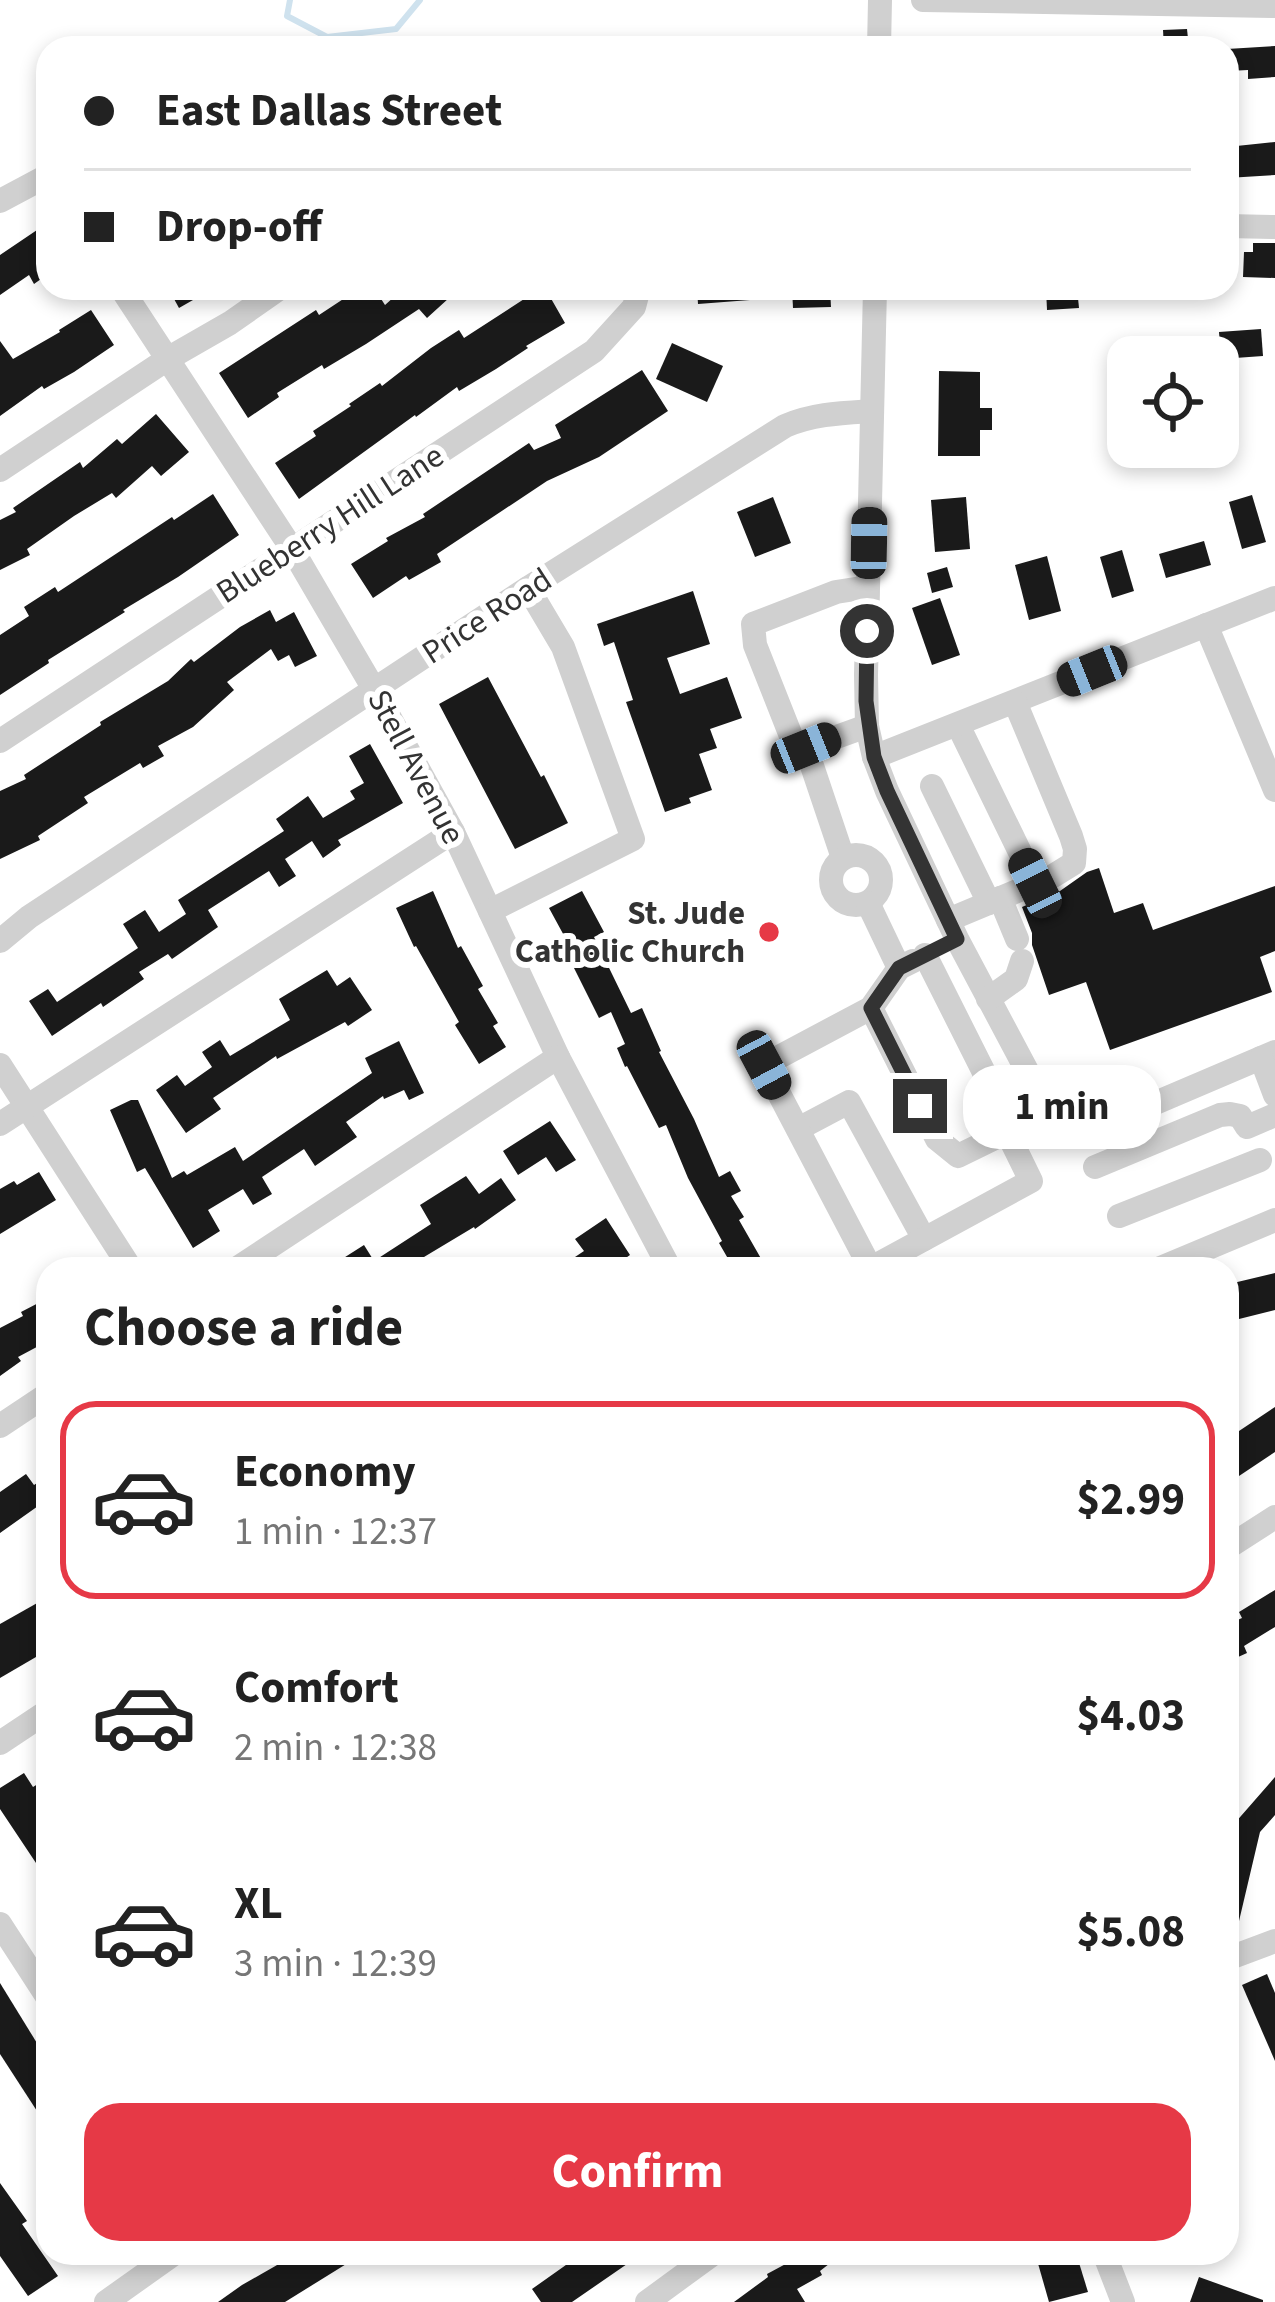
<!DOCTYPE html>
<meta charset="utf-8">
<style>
body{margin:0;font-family:"Source Sans 3",sans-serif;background:#f2f2f2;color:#222;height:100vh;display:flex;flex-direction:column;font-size:45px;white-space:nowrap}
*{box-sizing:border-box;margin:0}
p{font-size:39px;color:#767676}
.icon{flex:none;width:66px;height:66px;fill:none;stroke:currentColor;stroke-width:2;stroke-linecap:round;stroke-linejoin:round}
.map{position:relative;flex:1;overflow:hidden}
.sheet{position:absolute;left:36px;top:1257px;width:1203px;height:1008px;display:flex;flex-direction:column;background:#fff;border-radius:36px;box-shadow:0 6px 18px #0003}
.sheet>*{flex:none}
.top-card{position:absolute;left:36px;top:36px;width:1203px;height:264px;border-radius:36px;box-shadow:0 6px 18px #0003;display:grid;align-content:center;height:264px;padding:0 48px;background:#fff}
.fabs{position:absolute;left:1107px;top:336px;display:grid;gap:24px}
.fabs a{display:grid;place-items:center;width:132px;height:132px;border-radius:24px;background:#fff;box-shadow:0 6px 18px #0003;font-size:60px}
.end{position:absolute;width:54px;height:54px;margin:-27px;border:15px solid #333;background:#fff;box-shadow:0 0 0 6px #fff}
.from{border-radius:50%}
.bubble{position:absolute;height:84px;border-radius:36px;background:#fff;box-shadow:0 6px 18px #0003;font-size:39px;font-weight:700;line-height:84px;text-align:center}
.car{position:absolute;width:36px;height:72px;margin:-36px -18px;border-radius:15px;box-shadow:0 0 9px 3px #0007;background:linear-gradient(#222 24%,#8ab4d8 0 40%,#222 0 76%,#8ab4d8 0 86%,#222 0)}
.top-card b{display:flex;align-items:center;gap:42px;height:114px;font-size:45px}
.top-card b+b{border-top:3px solid #e0e0e0}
.top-card i{width:30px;height:30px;background:#222}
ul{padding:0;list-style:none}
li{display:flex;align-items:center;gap:36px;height:198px;margin:0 24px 18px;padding:0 24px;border:6px solid transparent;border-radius:36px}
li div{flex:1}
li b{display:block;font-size:45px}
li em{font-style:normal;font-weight:700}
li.selected{border-color:#e63946}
li>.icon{width:108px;height:108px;stroke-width:1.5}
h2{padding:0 48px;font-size:54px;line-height:144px}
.button{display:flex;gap:24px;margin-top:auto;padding:24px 48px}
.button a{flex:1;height:138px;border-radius:36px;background:#e63946;color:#fff;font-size:48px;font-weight:700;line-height:138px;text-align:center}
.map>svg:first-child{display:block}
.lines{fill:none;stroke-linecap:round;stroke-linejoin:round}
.stream{stroke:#cfe2ee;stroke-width:6}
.building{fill:#1a1a1a}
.minor{stroke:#d0d0d0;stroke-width:24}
.route{stroke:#333;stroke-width:15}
.poi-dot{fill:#e63946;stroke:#fff;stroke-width:4.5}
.labels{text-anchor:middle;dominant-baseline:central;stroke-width:12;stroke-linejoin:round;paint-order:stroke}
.street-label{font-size:33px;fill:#333;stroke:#fff}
.poi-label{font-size:33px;font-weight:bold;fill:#333;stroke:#fff;text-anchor:end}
</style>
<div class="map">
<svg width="1275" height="2302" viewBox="0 0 1275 2302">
<rect width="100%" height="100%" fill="#fff"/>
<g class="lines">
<polyline class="stream" points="290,0 287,16 327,37 396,29 420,0"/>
</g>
<g class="building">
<polygon points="1187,29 1189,48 1164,48 1163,30"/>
<polygon points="1275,46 1275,77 1248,79 1248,70 1228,71 1227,49"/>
<polygon points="1275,142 1275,175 1227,178 1227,147"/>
<polygon points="37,230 48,247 48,274 34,284 29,275 0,295 0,255"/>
<polygon points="1253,243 1275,243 1275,278 1243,277 1244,252 1253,252"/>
<polygon points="168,288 214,288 179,308"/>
<polygon points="360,288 374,288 385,305 404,288 460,288 427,318 419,309 366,344 324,369 322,365 277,393 279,397 248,418 219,373 316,310 319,315"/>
<polygon points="541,288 545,288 565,323 526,346 528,348 496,369 459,391 457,387 416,417 415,415 299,499 275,463 316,436 313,431 351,406 349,404 380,383 382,386 431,348 459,330 464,338"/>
<polygon points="697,288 750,288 750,300 698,304"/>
<polygon points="792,288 830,288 831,307 793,308"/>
<polygon points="1046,288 1077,288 1079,308 1047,310"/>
<polygon points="91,310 114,345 74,372 44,389 42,386 0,416 0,341 13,359 60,332 59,330"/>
<polygon points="1261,329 1263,356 1221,359 1219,332"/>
<polygon points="672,343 723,366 707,402 656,379"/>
<polygon points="642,370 668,411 599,457 547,481 437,554 441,562 409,580 406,576 373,598 351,564 388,541 386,538 425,517 423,514 529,443 534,450 561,438 555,425"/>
<polygon points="939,371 980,372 980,408 992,408 992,430 980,430 980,456 938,456"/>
<polygon points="156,414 189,452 161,476 152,466 116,498 112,493 74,516 27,549 30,555 0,570 0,520 16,512 13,508 80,462 83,468 117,439 122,444"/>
<polygon points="213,494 239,535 178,577 123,610 125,612 48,660 49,663 0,695 0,635 29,616 24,607 55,587 58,592 172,517 174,520"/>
<polygon points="1252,495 1266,542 1242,549 1229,502"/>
<polygon points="773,497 791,543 755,557 737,512"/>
<polygon points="966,497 970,549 935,552 931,500"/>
<polygon points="1204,541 1211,565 1166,578 1159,554"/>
<polygon points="1122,550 1134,591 1112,598 1100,557"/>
<polygon points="1047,556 1061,611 1029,620 1015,565"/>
<polygon points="947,567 953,587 932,593 927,573"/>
<polygon points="693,591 710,644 667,658 680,694 727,677 742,718 710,729 717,748 699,754 712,790 689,798 691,803 665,812 626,702 633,700 614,642 604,646 597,624"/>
<polygon points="940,598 960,655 932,665 912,608"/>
<polygon points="270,610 276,622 294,612 317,656 295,667 289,655 278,661 271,649 227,682 234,690 193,727 158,746 164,756 143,768 140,763 84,797 88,803 38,836 40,840 0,859 0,791 26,779 24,775 101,725 100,722 168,681 191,659 194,662 240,627"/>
<polygon points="488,677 541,777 544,775 568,823 515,849 439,704"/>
<polygon points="370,744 403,803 338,840 341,845 323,858 312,841 285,859 296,876 279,887 269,871 208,910 218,927 172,959 168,954 139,972 144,979 103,1007 101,1003 52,1036 29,1001 48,989 57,1002 138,948 123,924 145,910 159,932 186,914 178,900 284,831 276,819 308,796 323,818 355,799 350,791 364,783 349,756"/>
<polygon points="1099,868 1114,913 1143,903 1153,930 1275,886 1275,951 1260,957 1272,992 1110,1050 1086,982 1049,995 1032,945 1032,933 1022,907 1060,891 1087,872"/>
<polygon points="433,891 458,948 461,946 483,986 478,989 498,1023 493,1026 506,1047 479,1064 455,1025 459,1022 416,946 414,947 396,908"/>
<polygon points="582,891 604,932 594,937 631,1013 642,1008 661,1051 659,1052 694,1119 719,1177 730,1171 741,1191 731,1196 744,1217 739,1220 767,1269 734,1269 719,1243 722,1241 688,1178 666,1125 659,1128 627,1066 625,1067 617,1048 625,1044 611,1012 599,1018 574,968 580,965 549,908"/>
<polygon points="327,970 337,986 350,977 372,1010 348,1026 345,1022 277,1059 276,1056 213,1098 221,1109 186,1133 156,1090 177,1075 185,1086 212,1067 202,1052 220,1040 230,1056 290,1020 279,999"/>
<polygon points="399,1041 424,1093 409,1100 404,1090 384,1099 383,1096 346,1122 357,1137 315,1166 304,1149 262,1177 272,1194 253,1205 243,1189 208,1210 220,1231 193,1248 145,1168 137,1172 110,1110 131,1100 138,1100 172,1178 184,1171 187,1175 235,1147 243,1161 372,1073 365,1058"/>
<polygon points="550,1121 576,1160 556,1172 546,1157 518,1175 503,1151"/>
<polygon points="39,1172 56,1200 0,1234 0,1189 14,1181 17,1185"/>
<polygon points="466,1176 479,1194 501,1178 516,1200 475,1229 474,1227 404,1269 349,1269 342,1259 364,1245 374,1261 431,1224 420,1205"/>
<polygon points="606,1218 630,1255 610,1269 579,1269 572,1259 584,1251 575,1239"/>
<polygon points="1275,1273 1275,1310 1227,1322 1227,1298 1232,1297 1229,1284"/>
<polygon points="48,1298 48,1341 18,1357 21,1361 0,1376 0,1328 23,1316 21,1312"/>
<polygon points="1275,1407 1275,1452 1227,1484 1227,1439"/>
<polygon points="26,1474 34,1485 48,1476 48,1499 0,1533 0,1492"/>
<polygon points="1275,1590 1275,1627 1244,1646 1247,1653 1227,1662 1227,1609 1233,1622 1242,1618 1239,1612"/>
<polygon points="39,1602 48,1618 48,1650 0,1678 0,1624"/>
<polygon points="24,1773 33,1787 41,1782 48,1793 48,1881 0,1809 0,1788"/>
<polygon points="1275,1777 1275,1815 1260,1832 1235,1938 1227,1941 1227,1823 1234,1824"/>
<polygon points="1267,1974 1275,1993 1275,2061 1242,1985"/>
<polygon points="0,1983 48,2061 48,2128 0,2054"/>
<polygon points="0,2183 27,2221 22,2224 58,2276 28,2296 0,2256"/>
<polygon points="298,2253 364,2253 285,2302 218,2302 242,2285"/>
<polygon points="590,2253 643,2253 572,2302 541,2302 532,2289 573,2260 575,2263"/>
<polygon points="806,2253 843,2253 820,2271 822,2275 797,2289 805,2302 734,2302 768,2277 767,2274"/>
<polygon points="1035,2253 1076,2253 1088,2292 1049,2302"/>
<polygon points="1199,2277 1263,2300 1263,2302 1190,2302"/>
</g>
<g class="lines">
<g class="minor">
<polyline points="923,0 1275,6"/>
<polyline points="879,48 880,0"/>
<polyline points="0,201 45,177 48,182"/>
<polyline points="1227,226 1275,227"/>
<polyline points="121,288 292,549 375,691 453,832 558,1057 670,1269"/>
<path d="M 875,288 L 866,675 L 867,726 L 874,757 L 887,791 L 957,939 L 1043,1101 C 1059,1129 1067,1132 1099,1127 L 1275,1052"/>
<polyline points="0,470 169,358 230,323 280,288"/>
<polyline points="1206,625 1275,790"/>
<polyline points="958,725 1035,883"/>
<polyline points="867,726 806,748 793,741 755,645 753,624 836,592 868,587"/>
<polyline points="0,741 594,351 634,307 639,288"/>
<polyline points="806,748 843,858"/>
<polyline points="874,757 1275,598"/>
<polyline points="932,786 989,903"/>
<circle cx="856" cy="880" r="25"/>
<polyline points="1000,898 1017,939"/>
<polyline points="868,903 899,968 913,961"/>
<polyline points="490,911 633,839 563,647 528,588"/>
<polyline points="948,920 1053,876 1074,863 1075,849 1071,836 1015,702"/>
<path d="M 0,941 L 29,917 L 528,588 L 785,426 C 813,414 841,413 872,411"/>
<polyline points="925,955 1008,1120 1043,1101"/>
<polyline points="988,999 1016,979 1022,961"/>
<polyline points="871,1008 937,1139 958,1156 1007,1132"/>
<polyline points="1261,1058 1275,1095"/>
<polyline points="0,1065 131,1269"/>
<polyline points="0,1124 453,832"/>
<polyline points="798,1129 849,1102 924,1239"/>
<polyline points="1095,1167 1220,1115 1230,1114 1240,1116 1247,1127 1275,1115"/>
<polyline points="1119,1216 1260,1160"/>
<polyline points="871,1268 1031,1181 1007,1132 1008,1120"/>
<polyline points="236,1269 558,1057"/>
<polyline points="871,1269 764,1065 871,1008 899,968"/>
<polyline points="1158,1269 1275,1220"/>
<polyline points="0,1426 48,1394"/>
<polyline points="1227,1548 1275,1517"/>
<polyline points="0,1743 48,1711"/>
<polyline points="0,1924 48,1998"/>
<polyline points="1227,1959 1275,1941"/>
<polyline points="1104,2253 1123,2302"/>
<polyline points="106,2302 175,2253"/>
<polyline points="647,2302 714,2253"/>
</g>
</g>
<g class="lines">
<polyline class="route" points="867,631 866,701 874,757 887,791 957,939 899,968 871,1008 920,1106"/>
</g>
<circle class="poi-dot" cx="769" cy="932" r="12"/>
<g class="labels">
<g class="street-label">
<text transform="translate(330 524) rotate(-33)">Blueberry Hill Lane</text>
<text transform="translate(487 616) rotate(-33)">Price Road</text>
<text transform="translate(416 767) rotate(62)">Stell Avenue</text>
</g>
<g class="poi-label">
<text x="745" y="913">St. Jude<tspan x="745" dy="38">Catholic Church</tspan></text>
</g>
</g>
</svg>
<div class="fabs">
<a><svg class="icon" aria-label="locate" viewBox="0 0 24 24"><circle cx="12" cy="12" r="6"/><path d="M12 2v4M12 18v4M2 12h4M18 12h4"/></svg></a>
</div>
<i class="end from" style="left:867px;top:631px"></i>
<i class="end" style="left:920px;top:1106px"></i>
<div class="bubble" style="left:963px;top:1065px;width:198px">1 min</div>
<i class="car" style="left:869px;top:543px;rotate:1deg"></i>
<i class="car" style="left:1092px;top:671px;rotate:248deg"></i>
<i class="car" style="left:806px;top:748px;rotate:68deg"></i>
<i class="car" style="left:1035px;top:883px;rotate:334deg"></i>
<i class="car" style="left:764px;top:1065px;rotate:152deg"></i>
<div class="top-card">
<b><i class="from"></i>East Dallas Street</b>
<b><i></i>Drop-off</b>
</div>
<section class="sheet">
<h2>Choose a ride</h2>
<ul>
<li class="selected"><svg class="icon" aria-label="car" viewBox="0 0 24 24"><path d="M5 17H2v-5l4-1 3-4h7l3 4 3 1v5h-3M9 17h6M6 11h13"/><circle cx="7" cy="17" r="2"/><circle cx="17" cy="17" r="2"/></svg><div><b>Economy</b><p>1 min · 12:37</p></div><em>$2.99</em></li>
<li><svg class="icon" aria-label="car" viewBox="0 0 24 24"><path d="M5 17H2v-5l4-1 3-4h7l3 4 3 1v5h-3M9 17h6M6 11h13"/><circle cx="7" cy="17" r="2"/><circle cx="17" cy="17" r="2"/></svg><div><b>Comfort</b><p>2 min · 12:38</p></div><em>$4.03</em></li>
<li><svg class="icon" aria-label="car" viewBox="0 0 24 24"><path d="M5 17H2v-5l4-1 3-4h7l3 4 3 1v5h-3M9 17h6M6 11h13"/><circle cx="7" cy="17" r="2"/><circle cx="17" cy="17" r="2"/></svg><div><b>XL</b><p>3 min · 12:39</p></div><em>$5.08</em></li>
</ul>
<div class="button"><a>Confirm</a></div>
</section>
</div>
